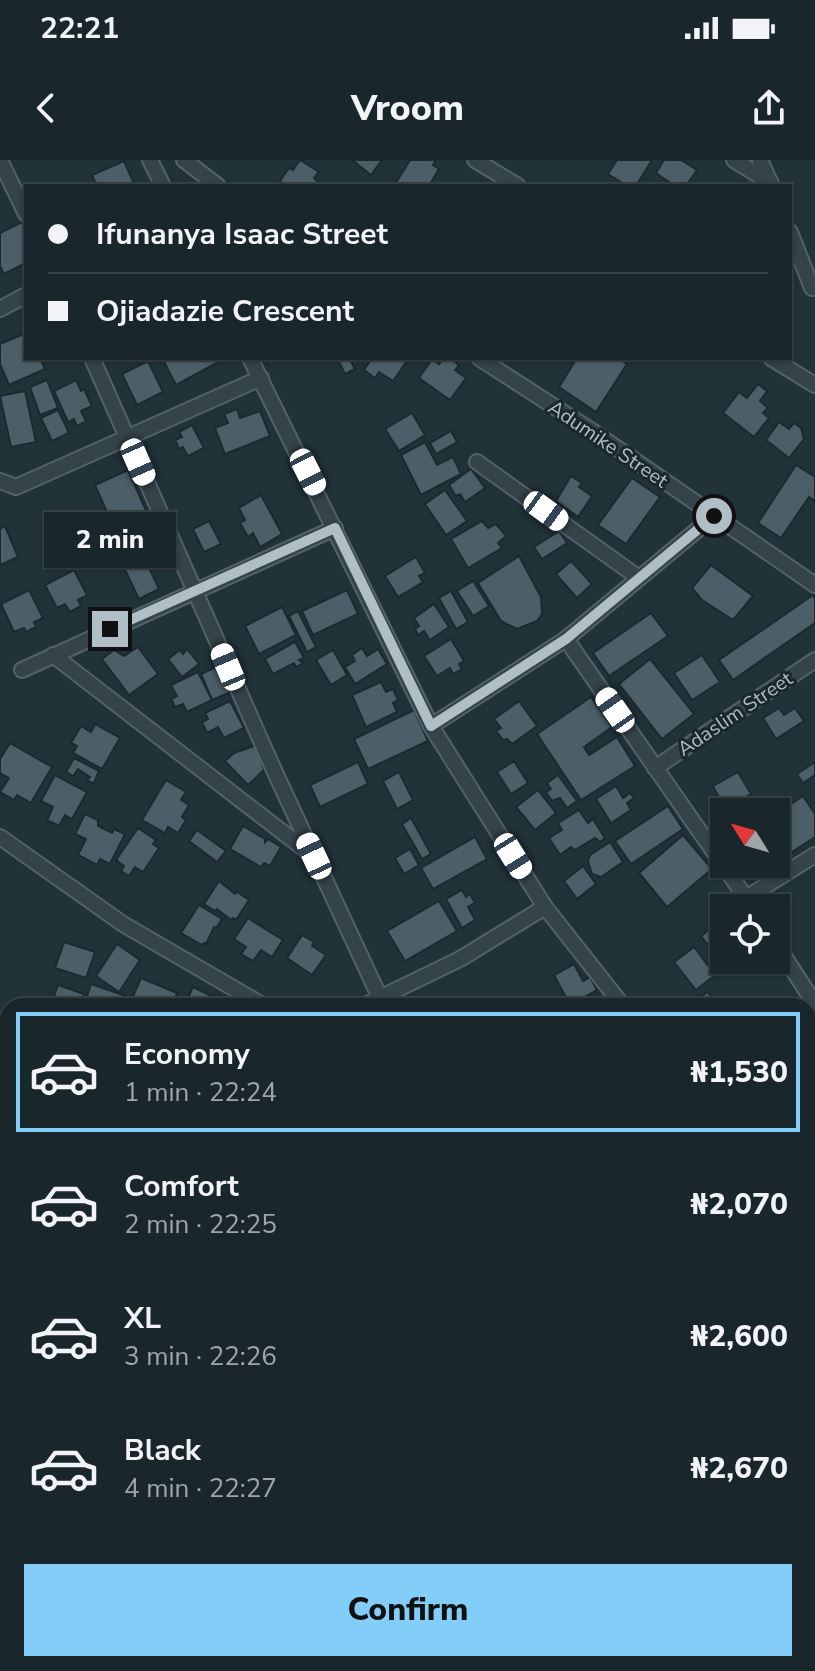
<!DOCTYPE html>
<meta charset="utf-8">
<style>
body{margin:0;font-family:"Nunito Sans",sans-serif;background:#263237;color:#f1f3f6;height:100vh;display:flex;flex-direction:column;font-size:30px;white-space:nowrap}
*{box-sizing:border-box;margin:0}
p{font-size:26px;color:#9fa5a9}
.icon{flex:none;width:44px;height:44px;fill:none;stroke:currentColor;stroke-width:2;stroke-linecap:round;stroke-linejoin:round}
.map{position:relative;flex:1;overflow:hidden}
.panel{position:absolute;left:0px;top:838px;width:816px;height:674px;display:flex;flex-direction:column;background:#19262b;border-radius:24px 24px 0 0;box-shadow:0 2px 6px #0004,0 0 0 2px #374347}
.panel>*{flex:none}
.top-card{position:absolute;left:24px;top:24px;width:768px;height:176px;border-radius:0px;box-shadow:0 2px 6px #0004,0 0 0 2px #374347;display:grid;align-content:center;height:176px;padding:0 24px;background:#19262b}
.needle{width:52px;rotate:307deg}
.controls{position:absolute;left:710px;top:638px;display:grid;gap:16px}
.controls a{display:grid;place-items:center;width:80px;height:80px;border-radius:0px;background:#19262b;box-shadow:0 2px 6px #0004,0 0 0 2px #374347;font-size:40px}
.end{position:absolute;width:36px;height:36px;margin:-18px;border:10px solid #b0bec6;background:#111;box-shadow:0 0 0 4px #111}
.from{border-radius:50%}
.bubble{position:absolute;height:56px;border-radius:0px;background:#19262b;box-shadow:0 2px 6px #0004,0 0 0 2px #374347;font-size:26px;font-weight:800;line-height:56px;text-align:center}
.car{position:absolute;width:24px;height:48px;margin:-24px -12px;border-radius:10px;box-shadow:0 0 6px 2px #0007;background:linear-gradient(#fff 24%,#345 0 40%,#fff 0 76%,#345 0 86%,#fff 0)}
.top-card b{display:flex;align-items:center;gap:28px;height:76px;font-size:30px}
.top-card b+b{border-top:2px solid #374347}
.top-card i{width:20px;height:20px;background:#f1f3f6}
ul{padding:14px 0 0;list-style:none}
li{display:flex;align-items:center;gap:24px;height:120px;margin:0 16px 12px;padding:0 8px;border:4px solid transparent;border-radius:0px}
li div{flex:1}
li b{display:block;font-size:30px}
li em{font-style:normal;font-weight:800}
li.selected{border-color:#82cef8}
li>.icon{width:72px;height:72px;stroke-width:1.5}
.cta{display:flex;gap:16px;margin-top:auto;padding:16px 24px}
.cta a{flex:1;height:92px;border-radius:0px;background:#82cef8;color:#111;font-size:32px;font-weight:800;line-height:92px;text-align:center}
.status{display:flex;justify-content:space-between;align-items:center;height:56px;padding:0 40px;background:#19262b;direction:ltr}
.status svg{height:22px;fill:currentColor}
header{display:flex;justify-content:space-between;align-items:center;height:104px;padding:0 24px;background:#19262b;font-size:36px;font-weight:800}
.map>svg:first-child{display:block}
.building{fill:#4c5f68;stroke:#1c2a30;stroke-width:2}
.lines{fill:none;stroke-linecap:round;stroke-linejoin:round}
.minor-casing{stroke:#536168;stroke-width:18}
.major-casing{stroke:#414f56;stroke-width:22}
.minor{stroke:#35434a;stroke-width:14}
.major{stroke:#53626a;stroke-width:18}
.route{stroke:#b0bec6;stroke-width:10}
.labels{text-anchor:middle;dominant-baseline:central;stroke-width:6;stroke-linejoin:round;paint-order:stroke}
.street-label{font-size:20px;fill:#b0bec6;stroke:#1a282e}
</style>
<div class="status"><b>22:21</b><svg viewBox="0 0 49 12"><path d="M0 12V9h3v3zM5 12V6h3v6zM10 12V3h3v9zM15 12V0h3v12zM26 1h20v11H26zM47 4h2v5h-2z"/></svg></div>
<header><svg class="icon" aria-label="back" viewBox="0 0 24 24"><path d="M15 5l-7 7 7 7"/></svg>Vroom<svg class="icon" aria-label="share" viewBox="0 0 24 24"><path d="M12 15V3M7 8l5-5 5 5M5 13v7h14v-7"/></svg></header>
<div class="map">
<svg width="815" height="1511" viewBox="0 0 815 1511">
<rect width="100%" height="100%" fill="#213239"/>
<g class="building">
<polygon points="300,0 319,12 314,18 322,26 286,26 280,21 289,8 293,10"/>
<polygon points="352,0 382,0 371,15"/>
<polygon points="410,0 436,0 433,5 439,9 429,26 394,26"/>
<polygon points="617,0 652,0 636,26 627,26 608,14"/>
<polygon points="664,0 681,0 697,10 686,26 675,26 656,13"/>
<polygon points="124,1 135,26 97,26 92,15"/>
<polygon points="22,62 26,70 26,103 4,114 0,106 0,73"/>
<polygon points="26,173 26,198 40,198 45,209 9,225 0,204 0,184"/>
<polygon points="162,198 226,198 176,225"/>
<polygon points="337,198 349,198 355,209 345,214"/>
<polygon points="372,198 409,198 393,221 379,212 375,218 364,210"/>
<polygon points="443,198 449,198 459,205 455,210 466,218 450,240 419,218 432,199 439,204"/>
<polygon points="577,198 618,198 627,204 596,252 559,227"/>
<polygon points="148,201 163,232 137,245 122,214"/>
<polygon points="47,220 58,248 40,255 30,227"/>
<polygon points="76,220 81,231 84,229 92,246 81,251 86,261 77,266 74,259 68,262 54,231"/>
<polygon points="758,224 767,231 760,241 768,248 763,253 769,258 754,277 723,253 739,232 747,238"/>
<polygon points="25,231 36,282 11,287 0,236"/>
<polygon points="237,249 240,258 260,251 270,276 225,294 215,268 228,263 224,254"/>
<polygon points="58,250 69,273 52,281 41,258"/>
<polygon points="412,253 425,275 399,291 385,269"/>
<polygon points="779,262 789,269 794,263 801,268 804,279 789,298 766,280"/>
<polygon points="192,265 204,288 188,296 183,287 179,289 175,280 182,277 179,272"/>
<polygon points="451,271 457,282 436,294 430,283"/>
<polygon points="425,282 437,305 453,297 461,314 421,335 401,295"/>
<polygon points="796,305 815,317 815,341 809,337 781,378 758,363"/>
<polygon points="471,309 485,328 465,342 460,334 456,336 449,325"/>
<polygon points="128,310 148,355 115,370 95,325"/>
<polygon points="571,316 582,323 579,327 592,336 578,357 556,341"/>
<polygon points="632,318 660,337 626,384 598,365"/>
<polygon points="445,330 467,361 446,375 425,344"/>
<polygon points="261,335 282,374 260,387 253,373 248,377 240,363 245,360 239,348"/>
<polygon points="209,361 221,384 204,392 193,369"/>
<polygon points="482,361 488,368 496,364 506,376 498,383 502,388 468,408 451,379"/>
<polygon points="5,366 18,397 0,405 0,369"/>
<polygon points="559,371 567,383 542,399 534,387"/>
<polygon points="134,375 159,429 139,439 113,385"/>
<polygon points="519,396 541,437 542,454 537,461 517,469 501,461 478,423"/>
<polygon points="416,397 425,413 419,416 423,422 398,437 385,416"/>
<polygon points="571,401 592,424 577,438 556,414"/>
<polygon points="711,405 753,436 733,460 702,440 692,428"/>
<polygon points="74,410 87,435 78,440 81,446 70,452 65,444 57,448 45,425"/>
<polygon points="473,421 489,446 473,456 457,431"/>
<polygon points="29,430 43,458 34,462 36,467 26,472 24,468 14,472 1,444"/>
<polygon points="347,430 358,454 313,475 302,451"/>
<polygon points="451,431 468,462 456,469 439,438"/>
<polygon points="813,435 815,439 815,463 733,520 719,500"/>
<polygon points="434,444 449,467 430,480 424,471 418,475 415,469 419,466 414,458"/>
<polygon points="282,447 296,475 259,494 245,466"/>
<polygon points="298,451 316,487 307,492 289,456"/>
<polygon points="651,453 668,476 609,516 593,493"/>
<polygon points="451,479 464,501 459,504 462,509 453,514 450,508 437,516 424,496"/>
<polygon points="295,482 304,498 299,500 303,503 296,507 294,503 273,514 265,499"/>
<polygon points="138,487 158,514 129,535 102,499 114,490 124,496"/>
<polygon points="362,488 367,496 378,489 387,504 355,524 345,507 355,501 352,495"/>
<polygon points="187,489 199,504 182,517 168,499 180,490 183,494"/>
<polygon points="333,490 347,515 331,525 316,500"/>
<polygon points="702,495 720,522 692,540 674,513"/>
<polygon points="650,499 694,554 662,579 619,524"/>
<polygon points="220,505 231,532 212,540 201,514"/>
<polygon points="198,512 212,540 187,552 183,544 175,547 171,539 177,536 171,525"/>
<polygon points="381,522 386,532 393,529 398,540 393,543 397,552 366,567 352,535"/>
<polygon points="591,537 612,567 584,587 589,595 617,577 635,606 581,640 537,574"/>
<polygon points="230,541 244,568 224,578 218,567 207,573 202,562 208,559 205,553"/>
<polygon points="519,541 537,566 512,584 507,579 503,580 496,571 501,568 494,559"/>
<polygon points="779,548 784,555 795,548 804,561 776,579 763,558"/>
<polygon points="414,550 428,581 368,609 354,579"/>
<polygon points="95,564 120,578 102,609 73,593 77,586 71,583 81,566 91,572"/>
<polygon points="10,583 52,607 31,643 17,635 14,640 0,632 9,618 0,613 0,599"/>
<polygon points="257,585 264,610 248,625 225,601 234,593"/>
<polygon points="74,598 99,611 94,623 87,621 90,617 78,609 73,616 66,612"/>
<polygon points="514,601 528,623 511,634 497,612"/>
<polygon points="358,602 368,624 320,647 310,625"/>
<polygon points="815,602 815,615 803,623 797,614"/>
<polygon points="399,612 413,640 397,649 383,621"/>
<polygon points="738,612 751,634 725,649 713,626"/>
<polygon points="55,615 87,632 72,659 65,655 59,666 47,660 53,647 41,641"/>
<polygon points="558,615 577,641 567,648 560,638 552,641 546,632 551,629 547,623"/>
<polygon points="166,620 186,632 181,640 189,645 182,657 186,660 178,673 168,667 165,673 142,660"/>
<polygon points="616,626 623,638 630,633 634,638 627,643 631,650 611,663 596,639"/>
<polygon points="538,630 556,653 535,670 516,647"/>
<polygon points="803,636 815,654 815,677 789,694 776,674 776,654"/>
<polygon points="668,646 683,669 631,704 615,681"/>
<polygon points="579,650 588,663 593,659 605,678 600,682 595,678 575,690 571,687 560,695 549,678 562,670 558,663"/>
<polygon points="85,654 98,660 98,666 112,673 114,669 125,674 110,704 100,699 97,705 78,695 86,679 75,674"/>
<polygon points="411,658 431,694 422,699 402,664"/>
<polygon points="243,666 265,679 265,682 268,679 281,687 270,706 264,703 261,707 230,689"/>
<polygon points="138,668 156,680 153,684 159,688 143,712 135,707 129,716 121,711 124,706 116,700"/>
<polygon points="197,670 226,691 217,702 189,681"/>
<polygon points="683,675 712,709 667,747 639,713"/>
<polygon points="475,677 487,699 433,729 421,708"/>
<polygon points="610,682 623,702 601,717 592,714 588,701 590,695"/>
<polygon points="410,689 419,705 404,714 395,698"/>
<polygon points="583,706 596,724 577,739 564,721"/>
<polygon points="219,721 235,734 237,732 249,740 236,760 233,758 231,760 217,749 215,751 204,744"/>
<polygon points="462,730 466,737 470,734 475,743 468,747 475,760 462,768 446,739"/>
<polygon points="439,741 457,771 405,801 387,771"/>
<polygon points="199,745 222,759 216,768 214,767 206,784 204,783 202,785 181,773"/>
<polygon points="248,758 283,780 272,797 261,790 253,801 241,794 246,787 234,779"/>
<polygon points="724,758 724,773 708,785 701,776"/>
<polygon points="302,775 314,782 312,786 326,795 312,815 287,798"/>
<polygon points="724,777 724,800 736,800 724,809 709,788"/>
<polygon points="64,782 95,792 86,818 55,808"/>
<polygon points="117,784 140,800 119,832 96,816"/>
<polygon points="694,787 715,815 696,830 674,802"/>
<polygon points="574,804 583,821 590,817 597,830 570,845 554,815"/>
<polygon points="141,818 177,833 171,846 129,846"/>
<polygon points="91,824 126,836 123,846 84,846"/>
<polygon points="58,825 84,834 80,846 51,845"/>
<polygon points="193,827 216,838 212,846 184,846"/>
<polygon points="708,832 717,846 688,846 688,845"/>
<polygon points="0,1088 8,1097 8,1132 0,1123"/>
<polygon points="808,1352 815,1353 815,1382 808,1381"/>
<polygon points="808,1498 815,1498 815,1511 787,1511 787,1504 808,1504"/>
<polygon points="260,1504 261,1511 231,1511 230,1506"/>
<polygon points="275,1504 320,1504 321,1506 299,1511 276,1511"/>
<polygon points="409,1504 446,1504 448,1511 411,1511"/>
<polygon points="506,1504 534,1504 535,1511 507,1511"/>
<polygon points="568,1504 598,1504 599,1511 569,1511"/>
<polygon points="728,1504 776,1504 776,1511 730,1511"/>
</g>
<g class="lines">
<defs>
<g id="minor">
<polyline points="0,0 26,54"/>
<polyline points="150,0 163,26"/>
<polyline points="184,0 218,26"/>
<polyline points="475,0 518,26"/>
<polyline points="734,0 771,23"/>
<polyline points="760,0 770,22"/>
<polyline points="790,72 812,128"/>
<polyline points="0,149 26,135"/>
<polyline points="92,198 273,608 380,838"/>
<polyline points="250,198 431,566 545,747 623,846"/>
<polyline points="479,198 592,271 815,425"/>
<polyline points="771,198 815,225"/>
<polyline points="477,302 639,418"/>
<polyline points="0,321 16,327 261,218"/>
<polyline points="566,479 753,748"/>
<polyline points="53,495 312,695"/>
<polyline points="22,510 335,368"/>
<polyline points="431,566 566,479 714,356"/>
<polyline points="655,608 815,500"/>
<polyline points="0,677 123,764 264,846"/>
<polyline points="746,738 815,695"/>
<polyline points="776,784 815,844"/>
<polyline points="363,846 460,799 545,747"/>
<polyline points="808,1058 815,1068"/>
<polyline points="0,1432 8,1437"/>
<polyline points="0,1461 8,1465"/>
<polyline points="712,1504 713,1511"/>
<polyline points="334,1509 362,1504"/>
</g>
<g id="major">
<polyline points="808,954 815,949"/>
<polyline points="0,1501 8,1494"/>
</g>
</defs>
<use href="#minor" class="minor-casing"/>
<use href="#major" class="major-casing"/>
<use href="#minor" class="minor"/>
<use href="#major" class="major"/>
</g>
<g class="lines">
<polyline class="route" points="110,469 335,368 431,566 566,479 714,356"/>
</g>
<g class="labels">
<g class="street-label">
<text transform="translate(608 284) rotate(34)">Adumike Street</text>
<text transform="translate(735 554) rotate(-34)">Adaslim Street</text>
</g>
</g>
</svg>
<div class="controls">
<a><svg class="needle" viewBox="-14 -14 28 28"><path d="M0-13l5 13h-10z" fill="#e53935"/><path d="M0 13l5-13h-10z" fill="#9fa5a9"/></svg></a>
<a><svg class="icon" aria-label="locate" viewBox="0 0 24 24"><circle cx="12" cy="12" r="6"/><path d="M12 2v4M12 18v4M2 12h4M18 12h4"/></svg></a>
</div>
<i class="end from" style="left:714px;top:356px"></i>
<i class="end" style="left:110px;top:469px"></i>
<div class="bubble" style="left:44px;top:352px;width:132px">2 min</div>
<i class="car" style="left:138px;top:302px;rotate:156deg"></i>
<i class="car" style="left:308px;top:312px;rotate:153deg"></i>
<i class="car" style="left:546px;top:351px;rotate:126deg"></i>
<i class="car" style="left:228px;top:507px;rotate:337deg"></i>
<i class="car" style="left:615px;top:550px;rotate:325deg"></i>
<i class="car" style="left:314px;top:696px;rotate:335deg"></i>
<i class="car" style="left:513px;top:696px;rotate:148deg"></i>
<div class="top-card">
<b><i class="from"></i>Ifunanya Isaac Street</b>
<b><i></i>Ojiadazie Crescent</b>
</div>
<section class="panel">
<ul>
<li class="selected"><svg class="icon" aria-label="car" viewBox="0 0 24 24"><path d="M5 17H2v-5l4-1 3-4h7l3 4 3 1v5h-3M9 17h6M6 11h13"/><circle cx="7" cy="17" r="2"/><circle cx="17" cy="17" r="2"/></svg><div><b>Economy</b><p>1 min · 22:24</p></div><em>₦1,530</em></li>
<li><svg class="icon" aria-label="car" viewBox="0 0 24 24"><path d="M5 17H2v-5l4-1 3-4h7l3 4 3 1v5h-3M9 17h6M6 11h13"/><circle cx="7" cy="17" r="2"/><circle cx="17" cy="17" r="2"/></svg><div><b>Comfort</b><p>2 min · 22:25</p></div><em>₦2,070</em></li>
<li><svg class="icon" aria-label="car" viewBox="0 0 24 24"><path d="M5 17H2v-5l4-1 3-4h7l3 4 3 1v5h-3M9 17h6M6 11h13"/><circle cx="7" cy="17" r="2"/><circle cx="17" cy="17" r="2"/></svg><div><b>XL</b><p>3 min · 22:26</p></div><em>₦2,600</em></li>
<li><svg class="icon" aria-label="car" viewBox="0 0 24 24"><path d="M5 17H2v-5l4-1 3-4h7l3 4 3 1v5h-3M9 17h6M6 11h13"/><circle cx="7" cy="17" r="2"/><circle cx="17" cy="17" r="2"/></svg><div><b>Black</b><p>4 min · 22:27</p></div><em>₦2,670</em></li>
</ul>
<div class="cta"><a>Confirm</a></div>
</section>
</div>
